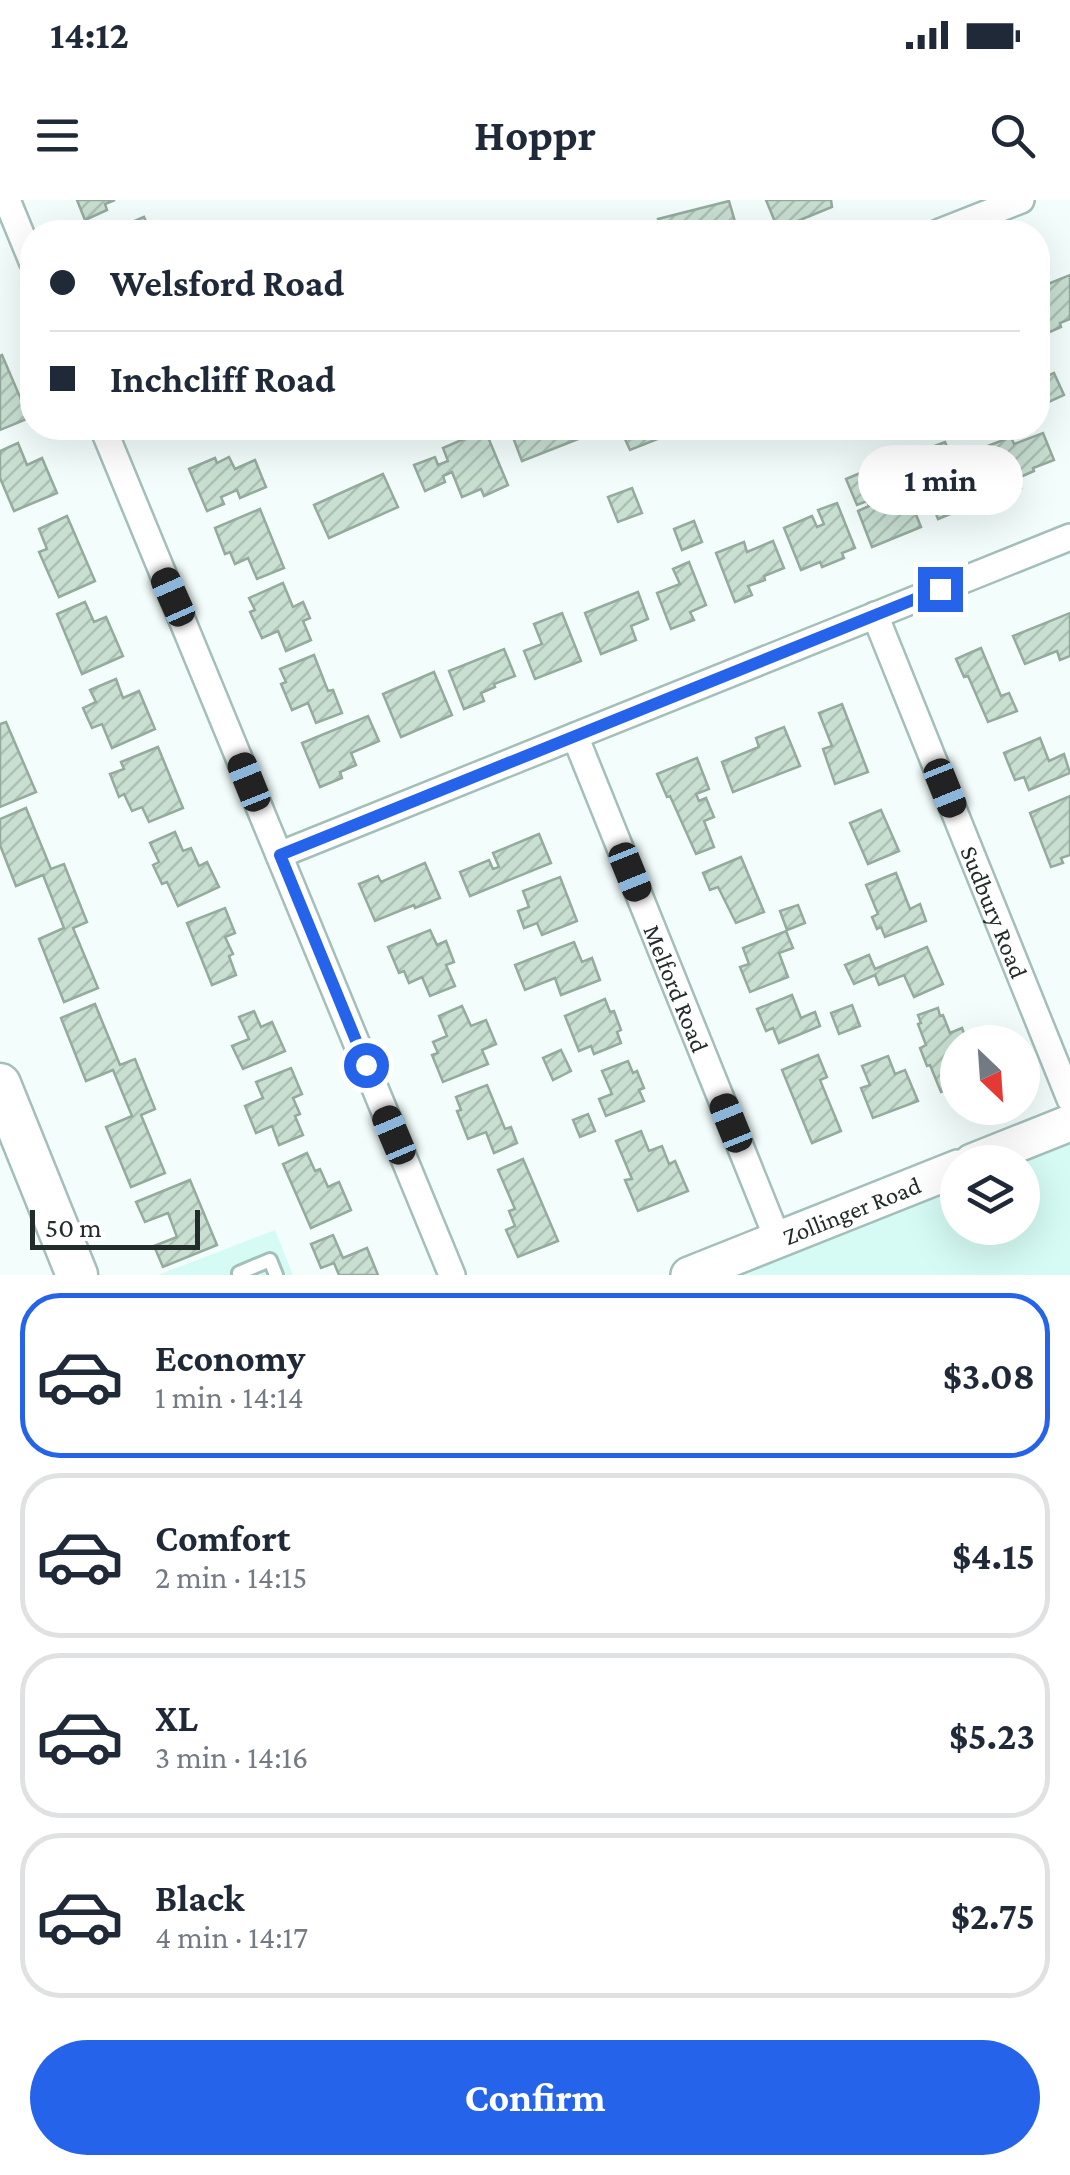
<!DOCTYPE html>
<meta charset="utf-8">
<style>
body{margin:0;font-family:"Crimson Pro",serif;background:#f6f6f7;color:#1f2937;height:100vh;display:flex;flex-direction:column;font-size:38px;white-space:nowrap}
*{box-sizing:border-box;margin:0}
p{font-size:32px;color:#747a83}
.icon{flex:none;width:55px;height:55px;fill:none;stroke:currentColor;stroke-width:2;stroke-linecap:round;stroke-linejoin:round}
.map{position:relative;height:1075px;overflow:hidden}
.details{display:flex;flex-direction:column;background:#fff;flex:1}
.details>*{flex:none}
.hud{position:absolute;left:20px;top:20px;width:1030px;height:220px;border-radius:40px;box-shadow:0 10px 40px #0002;display:grid;align-content:center;height:220px;padding:0 30px;background:#fff}
.needle{width:65px;rotate:155deg}
.buttons{position:absolute;left:940px;top:825px;display:grid;gap:20px}
.buttons a{display:grid;place-items:center;width:100px;height:100px;border-radius:50%;background:#fff;box-shadow:0 10px 40px #0002;font-size:50px}
.scale{position:absolute;left:30px;bottom:25px;width:170px;box-sizing:border-box;padding-left:10px;border:5px solid #222c2a;border-top:0;font-size:28px;line-height:35px;white-space:nowrap;color:#222c2a;-webkit-text-stroke:8px #fff;paint-order:stroke}
.end{position:absolute;width:45px;height:45px;margin:-22px;border:12px solid #2563eb;background:#fff;box-shadow:0 0 0 5px #fff}
.from{border-radius:50%}
.bubble{position:absolute;height:70px;border-radius:35px;background:#fff;box-shadow:0 10px 40px #0002;font-size:32px;font-weight:700;line-height:70px;text-align:center}
.car{position:absolute;width:30px;height:60px;margin:-30px -15px;border-radius:12px;box-shadow:0 0 8px 2px #0007;background:linear-gradient(#222 24%,#8ab4d8 0 40%,#222 0 76%,#8ab4d8 0 86%,#222 0)}
.hud b{display:flex;align-items:center;gap:35px;height:95px;font-size:38px}
.hud b+b{border-top:2px solid #e0e1e3}
.hud i{width:25px;height:25px;background:#1f2937}
ul{padding:18px 0 0;list-style:none}
li{display:flex;align-items:center;gap:30px;height:165px;margin:0 20px 15px;padding:0 10px;border:5px solid #e0e1e3;border-radius:40px}
li div{flex:1}
li b{display:block;font-size:38px}
li em{font-style:normal;font-weight:700}
li.current{border-color:#2563eb}
li>.icon{width:90px;height:90px;stroke-width:1.5}
.button{display:flex;gap:20px;margin-top:auto;padding:20px 30px}
.button a{flex:1;height:115px;border-radius:60px;background:#2563eb;color:#fff;font-size:40px;font-weight:700;line-height:115px;text-align:center}
.status{display:flex;justify-content:space-between;align-items:center;height:70px;padding:0 50px;background:#fff;direction:ltr}
.status svg{height:28px;fill:currentColor}
header{display:flex;justify-content:space-between;align-items:center;height:130px;padding:0 30px;background:#fff;font-size:45px;font-weight:700}
.map>svg:first-child{display:block}
.built{fill:#d5fbf4}
.building{fill:url(#building-hatch);stroke:#95ab9e;stroke-width:2.5}
.lines{fill:none;stroke-linecap:round;stroke-linejoin:round}
.service-casing{stroke:#a4bfba;stroke-width:18}
.minor-casing{stroke:#a4bfba;stroke-width:30}
.secondary-casing{stroke:#a4bfba;stroke-width:40}
.primary-casing{stroke:#a4bfba;stroke-width:45}
.service{stroke:#fff;stroke-width:12}
.minor{stroke:#fff;stroke-width:25}
.secondary{stroke:#fff;stroke-width:35}
.primary{stroke:#fff;stroke-width:40}
.route{stroke:#2563eb;stroke-width:12}
.labels{text-anchor:middle;dominant-baseline:central;stroke-width:9;stroke-linejoin:round;paint-order:stroke}
.street-label{font-size:25px;fill:#222c2a;stroke:#fff}
</style>
<div class="status"><b>14:12</b><svg viewBox="0 0 49 12"><path d="M0 12V9h3v3zM5 12V6h3v6zM10 12V3h3v9zM15 12V0h3v12zM26 1h20v11H26zM47 4h2v5h-2z"/></svg></div>
<header><svg class="icon" aria-label="menu" viewBox="0 0 24 24"><path d="M4 6h16M4 12h16M4 18h16"/></svg>Hoppr<svg class="icon" aria-label="search" viewBox="0 0 24 24"><circle cx="10" cy="10" r="6"/><path d="M15 15l6 6"/></svg></header>
<div class="map">
<svg width="1070" height="1075" viewBox="0 0 1070 1075">
<defs>
<pattern id="building-hatch" width="6" height="6" patternUnits="userSpaceOnUse" patternTransform="scale(2.5)"><rect width="6" height="6" fill="#c8dfd2"/><path d="M-1 1l2-2M0 6l6-6M5 7l2-2" fill="none" stroke="#acc0b4"/></pattern>
</defs>
<rect width="100%" height="100%" fill="#f3fefc"/>
<g class="built">
<polygon points="1070,923 1070,1075 690,1075 957,968 958,1028 1022,1028 1022,962 972,962"/>
<polygon points="275,1030 293,1075 158,1075"/>
</g>
<g class="building">
<polygon points="77,0 115,0 105,4 107,10 85,20"/>
<polygon points="766,0 831,0 832,7 778,29"/>
<polygon points="729,1 738,32 661,32 658,19"/>
<polygon points="144,17 151,32 96,32 114,24 116,29"/>
<polygon points="1041,65 1048,84 1070,75 1070,119 1060,123 1061,127 1045,134 1038,117 1038,67"/>
<polygon points="2,155 29,218 0,230 0,156"/>
<polygon points="1054,173 1064,195 1042,205 1038,195 1038,180"/>
<polygon points="522,228 600,228 601,230 522,261 511,232"/>
<polygon points="620,228 685,228 630,250"/>
<polygon points="485,230 508,285 484,296 481,289 462,297 452,272 443,276 445,282 425,291 414,265 435,257 438,265 448,261 443,248"/>
<polygon points="1043,233 1054,260 1033,268 1034,271 1018,278 1021,288 1004,294 985,247 1011,237 1014,244"/>
<polygon points="945,242 957,271 954,272 957,280 977,272 987,299 938,319 927,290 940,286 937,278 932,280 921,251"/>
<polygon points="18,243 27,265 42,258 57,293 14,311 0,278 0,251"/>
<polygon points="229,257 235,269 255,260 266,287 240,298 237,290 221,297 224,304 207,311 189,269 215,258 217,263"/>
<polygon points="870,269 881,297 888,294 890,299 907,292 921,327 872,347 858,311 869,306 867,301 857,305 846,279"/>
<polygon points="383,274 398,307 329,338 314,305"/>
<polygon points="632,288 642,313 618,322 608,297"/>
<polygon points="837,303 855,348 842,353 844,358 822,367 820,362 801,370 784,328 812,316 817,327 824,324 818,310"/>
<polygon points="260,309 284,368 257,379 248,358 235,364 230,352 225,354 215,328"/>
<polygon points="67,316 95,381 59,397 39,352 47,349 39,329"/>
<polygon points="694,321 702,342 682,350 674,329"/>
<polygon points="773,341 784,368 764,376 765,380 748,386 752,395 735,402 716,353 744,342 747,352"/>
<polygon points="689,362 706,405 690,412 694,420 671,429 657,393 680,384 673,369"/>
<polygon points="283,383 293,407 303,402 310,418 303,421 311,440 286,451 278,431 262,438 250,412 255,410 249,398"/>
<polygon points="638,392 648,419 631,426 636,440 601,454 585,413"/>
<polygon points="85,402 94,422 106,417 123,456 82,474 57,414"/>
<polygon points="562,413 581,461 535,479 524,451 542,444 534,424"/>
<polygon points="1070,413 1070,456 1060,460 1057,451 1025,464 1013,436"/>
<polygon points="981,448 1001,496 1009,493 1017,511 988,522 968,476 964,477 956,459"/>
<polygon points="504,449 515,476 494,484 495,487 481,493 484,501 464,509 449,471"/>
<polygon points="314,455 328,491 333,490 342,513 316,523 308,503 292,510 281,484 286,482 280,469"/>
<polygon points="434,472 452,515 401,537 383,494"/>
<polygon points="116,479 123,498 139,491 155,529 112,548 102,524 92,528 83,508 96,502 90,490"/>
<polygon points="842,504 868,572 835,584 823,549 832,546 819,513"/>
<polygon points="368,516 379,541 351,553 356,565 340,572 342,578 320,587 302,543"/>
<polygon points="6,522 36,592 0,607 0,524"/>
<polygon points="784,527 800,566 733,592 722,562 759,547 756,538"/>
<polygon points="1040,538 1049,561 1064,554 1070,573 1029,590 1024,577 1015,580 1004,553"/>
<polygon points="158,547 183,608 149,622 142,607 132,611 124,594 119,597 110,574 124,569 121,562"/>
<polygon points="697,558 709,589 696,594 699,601 706,598 714,617 704,621 714,647 696,654 670,596 667,597 657,574"/>
<polygon points="1070,596 1070,655 1061,658 1063,663 1051,667 1030,613"/>
<polygon points="26,608 51,669 64,664 87,722 73,728 98,788 64,802 39,739 64,728 43,675 16,686 0,645 0,619"/>
<polygon points="881,610 899,651 868,664 850,623"/>
<polygon points="175,632 183,651 191,648 199,666 207,662 219,687 178,706 167,682 162,684 153,665 159,662 150,643"/>
<polygon points="539,634 551,663 470,696 460,672 489,660 493,669 499,667 493,653"/>
<polygon points="741,657 764,712 736,723 718,687 710,690 703,673"/>
<polygon points="425,663 440,698 415,708 414,705 375,721 359,684 378,676 381,682"/>
<polygon points="896,673 910,709 920,704 926,721 885,737 881,727 877,729 872,717 878,714 866,685"/>
<polygon points="560,677 577,721 542,735 537,723 524,728 518,711 529,707 523,691"/>
<polygon points="798,705 805,723 787,730 780,711"/>
<polygon points="225,708 235,733 225,737 233,754 229,756 236,775 212,785 187,723"/>
<polygon points="430,730 437,745 446,741 454,762 446,765 455,786 430,796 422,777 409,783 404,771 399,773 388,747"/>
<polygon points="786,731 793,748 779,753 788,777 750,792 740,767 749,764 743,748"/>
<polygon points="574,742 582,762 592,758 600,780 561,795 555,778 525,790 515,765"/>
<polygon points="927,747 943,784 914,797 904,775 879,785 875,775 854,784 845,765 869,755 875,769"/>
<polygon points="792,795 801,818 815,812 820,826 779,843 773,828 766,831 757,809"/>
<polygon points="605,799 610,812 614,811 621,830 617,832 621,843 594,854 591,846 579,851 565,816"/>
<polygon points="95,804 120,865 135,859 155,909 141,915 165,973 131,987 106,927 132,916 113,870 86,881 61,818"/>
<polygon points="852,805 860,826 839,834 831,813"/>
<polygon points="462,806 471,826 486,820 496,844 482,850 488,864 443,882 432,855 438,853 433,842 447,836 439,816"/>
<polygon points="938,808 940,816 943,815 950,833 962,828 967,842 958,842 958,886 941,892 930,865 927,866 920,848 926,845 918,824 921,823 918,815"/>
<polygon points="254,811 261,827 272,822 285,851 243,869 232,846 249,839 239,817"/>
<polygon points="561,850 571,871 553,880 543,858"/>
<polygon points="818,855 827,877 820,880 841,931 812,943 782,870"/>
<polygon points="888,856 895,874 905,870 918,901 873,918 861,888 870,885 862,866"/>
<polygon points="628,861 633,873 637,871 644,888 639,890 644,901 606,916 599,899 612,894 602,871"/>
<polygon points="291,868 302,894 293,898 300,914 295,916 303,935 279,945 272,926 256,933 245,906 263,898 256,882"/>
<polygon points="487,885 505,929 511,927 517,943 494,953 486,932 468,939 457,911 461,910 456,897"/>
<polygon points="588,914 595,931 580,937 573,920"/>
<polygon points="641,931 649,951 662,946 669,964 675,961 688,991 638,1011 625,980 632,979 616,941"/>
<polygon points="307,953 315,971 320,969 328,987 339,982 351,1010 311,1028 283,964"/>
<polygon points="523,959 558,1041 518,1057 506,1030 515,1026 509,1011 515,1009 498,970"/>
<polygon points="190,980 217,1045 163,1067 154,1046 177,1037 168,1013 145,1022 136,1002"/>
<polygon points="333,1035 343,1058 367,1048 378,1075 339,1075 334,1063 321,1068 311,1044"/>
</g>
<g class="lines">
<defs>
<polyline id="service" points="239,1073 270,1060 276,1075"/>
<g id="minor">
<polyline points="7,0 32,61"/>
<polyline points="940,32 1021,0"/>
<polyline points="103,228 452,1075"/>
<path id="s1" d="M 875,415 L 1070,899"/>
<path id="s2" d="M 575,536 L 778,1040"/>
<polyline points="279,655 1070,337"/>
</g>
<g id="secondary">
<polyline points="972,962 1070,923"/>
<path id="s3" d="M 689,1075 L 958,968"/>
</g>
<polyline id="primary" points="0,884 77,1075"/>
</defs>
<use href="#service" class="service-casing"/>
<use href="#minor" class="minor-casing"/>
<use href="#secondary" class="secondary-casing"/>
<use href="#primary" class="primary-casing"/>
<use href="#service" class="service"/>
<use href="#minor" class="minor"/>
<use href="#secondary" class="secondary"/>
<use href="#primary" class="primary"/>
</g>
<g class="lines">
<polyline class="route" points="366,865 280,655 940,389"/>
</g>
<g class="labels">
<g class="street-label">
<text stroke="none"><textPath href="#s1" startOffset="320">Sudbury Road</textPath></text>
<text stroke="none"><textPath href="#s2" startOffset="272">Melford Road</textPath></text>
<text stroke="none"><textPath href="#s3" startOffset="175">Zollinger Road</textPath></text>
</g>
</g>
</svg>
<div class="buttons">
<a><svg class="needle" viewBox="-14 -14 28 28"><path d="M0-13l5 13h-10z" fill="#e53935"/><path d="M0 13l5-13h-10z" fill="#747a83"/></svg></a>
<a><svg class="icon" aria-label="layers" viewBox="0 0 24 24"><path d="M12 4l9 5-9 5-9-5zM3 14l9 5 9-5"/></svg></a>
</div>
<div class="scale">50 m</div>
<i class="end from" style="left:366px;top:865px"></i>
<i class="end" style="left:940px;top:389px"></i>
<div class="bubble" style="left:858px;top:245px;width:165px">1 min</div>
<i class="car" style="left:173px;top:397px;rotate:336deg"></i>
<i class="car" style="left:249px;top:582px;rotate:338deg"></i>
<i class="car" style="left:945px;top:588px;rotate:158deg"></i>
<i class="car" style="left:630px;top:672px;rotate:158deg"></i>
<i class="car" style="left:731px;top:923px;rotate:338deg"></i>
<i class="car" style="left:394px;top:935px;rotate:337deg"></i>
<div class="hud">
<b><i class="from"></i>Welsford Road</b>
<b><i></i>Inchcliff Road</b>
</div>
</div>
<section class="details">
<ul>
<li class="current"><svg class="icon" aria-label="car" viewBox="0 0 24 24"><path d="M5 17H2v-5l4-1 3-4h7l3 4 3 1v5h-3M9 17h6M6 11h13"/><circle cx="7" cy="17" r="2"/><circle cx="17" cy="17" r="2"/></svg><div><b>Economy</b><p>1 min · 14:14</p></div><em>$3.08</em></li>
<li><svg class="icon" aria-label="car" viewBox="0 0 24 24"><path d="M5 17H2v-5l4-1 3-4h7l3 4 3 1v5h-3M9 17h6M6 11h13"/><circle cx="7" cy="17" r="2"/><circle cx="17" cy="17" r="2"/></svg><div><b>Comfort</b><p>2 min · 14:15</p></div><em>$4.15</em></li>
<li><svg class="icon" aria-label="car" viewBox="0 0 24 24"><path d="M5 17H2v-5l4-1 3-4h7l3 4 3 1v5h-3M9 17h6M6 11h13"/><circle cx="7" cy="17" r="2"/><circle cx="17" cy="17" r="2"/></svg><div><b>XL</b><p>3 min · 14:16</p></div><em>$5.23</em></li>
<li><svg class="icon" aria-label="car" viewBox="0 0 24 24"><path d="M5 17H2v-5l4-1 3-4h7l3 4 3 1v5h-3M9 17h6M6 11h13"/><circle cx="7" cy="17" r="2"/><circle cx="17" cy="17" r="2"/></svg><div><b>Black</b><p>4 min · 14:17</p></div><em>$2.75</em></li>
</ul>
<div class="button"><a>Confirm</a></div>
</section>
